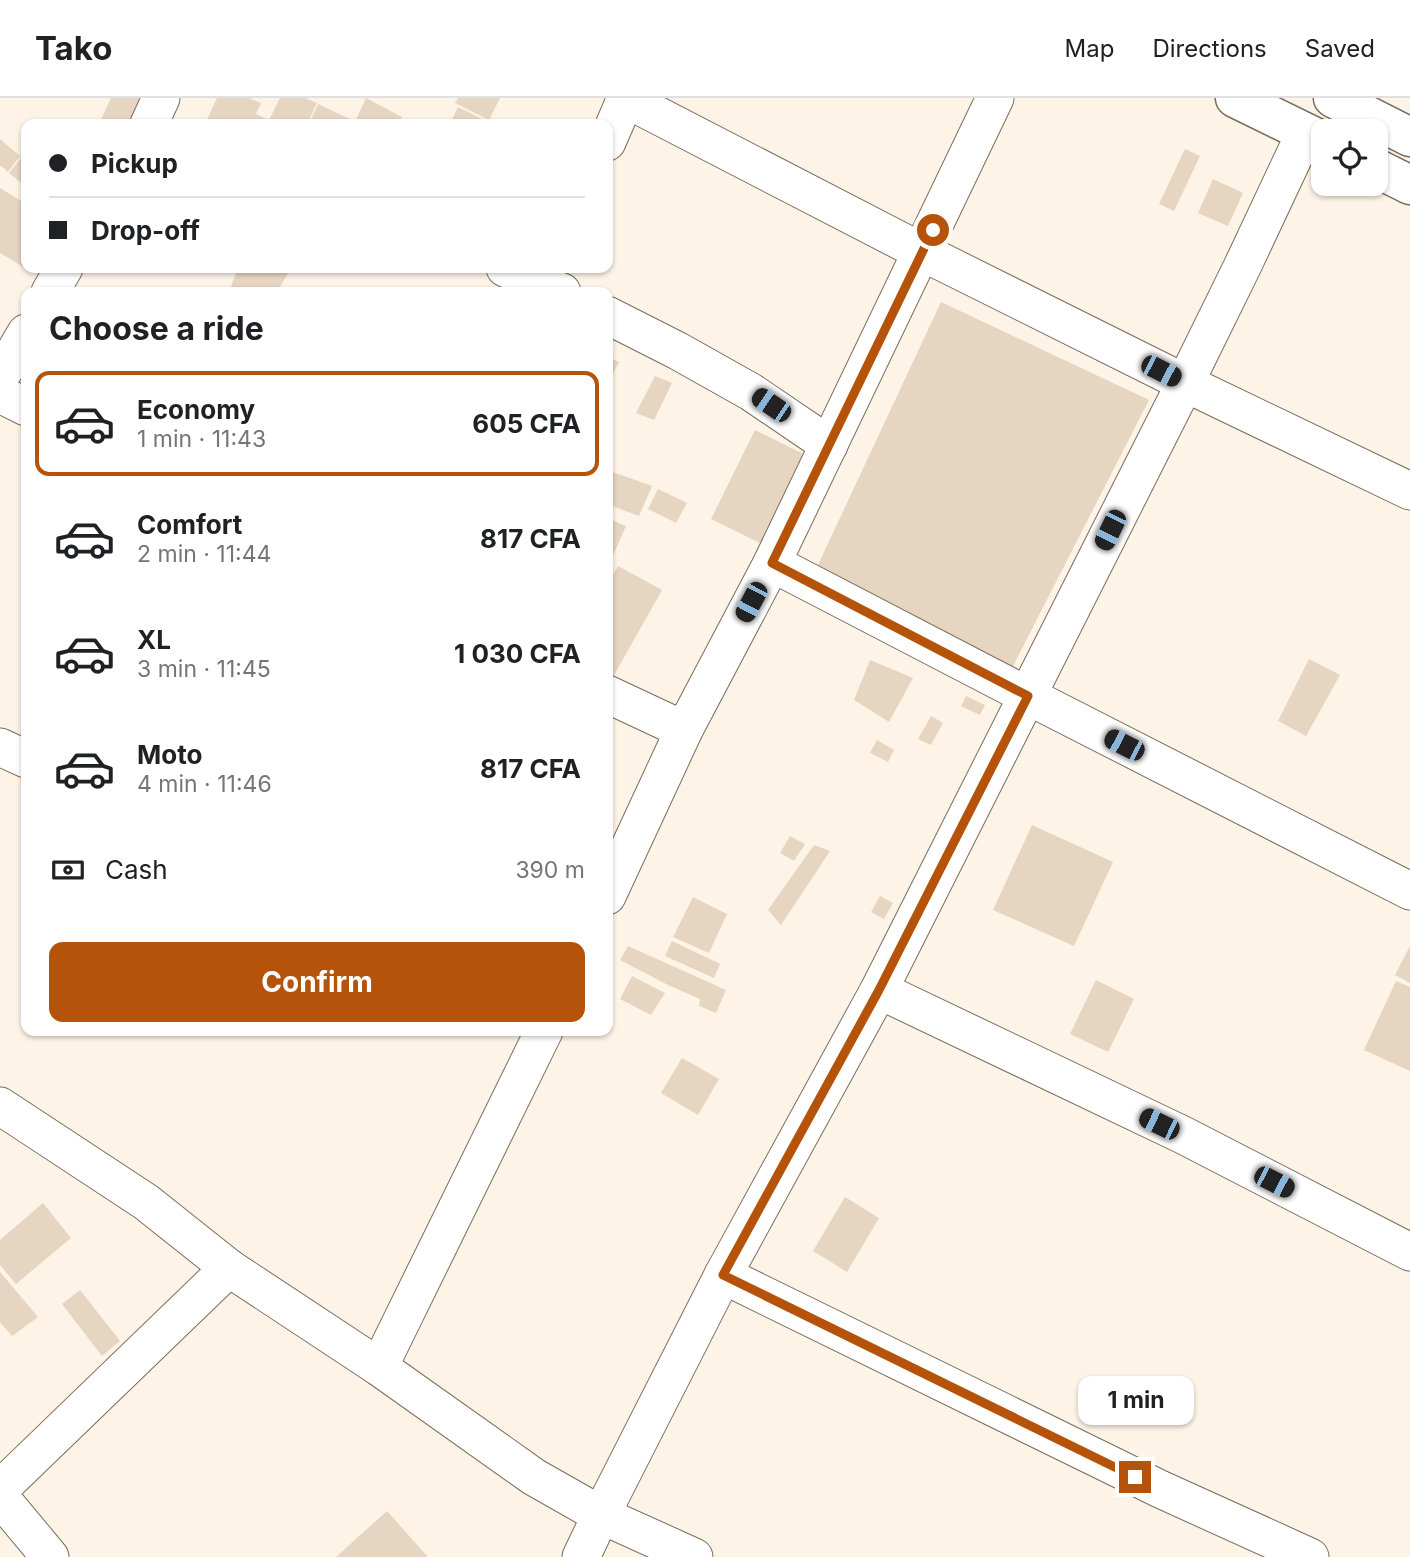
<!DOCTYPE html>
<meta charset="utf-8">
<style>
body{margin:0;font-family:Inter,sans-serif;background:#f2f2f2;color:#202124;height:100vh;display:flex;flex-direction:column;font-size:26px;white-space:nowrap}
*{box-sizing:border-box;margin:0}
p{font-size:23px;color:#757577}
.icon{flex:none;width:38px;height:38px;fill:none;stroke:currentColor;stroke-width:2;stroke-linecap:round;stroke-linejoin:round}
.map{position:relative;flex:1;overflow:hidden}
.sheet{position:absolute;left:21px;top:189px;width:592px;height:749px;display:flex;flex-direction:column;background:#fff;border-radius:14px;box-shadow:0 2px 5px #0004}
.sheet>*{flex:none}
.banner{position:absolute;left:21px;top:21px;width:592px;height:154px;border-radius:14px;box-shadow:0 2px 5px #0004;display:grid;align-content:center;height:154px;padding:0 28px;background:#fff}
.controls{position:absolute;left:1311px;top:21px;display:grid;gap:14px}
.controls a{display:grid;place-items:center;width:77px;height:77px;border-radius:14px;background:#fff;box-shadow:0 2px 5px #0004;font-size:35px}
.end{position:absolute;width:32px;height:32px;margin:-16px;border:9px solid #b45309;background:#fff;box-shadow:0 0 0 4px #fff}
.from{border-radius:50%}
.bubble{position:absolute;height:49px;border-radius:14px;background:#fff;box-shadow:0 2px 5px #0004;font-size:23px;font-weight:700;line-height:49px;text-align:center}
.car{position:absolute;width:21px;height:42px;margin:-21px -10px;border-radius:9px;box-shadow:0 0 5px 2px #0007;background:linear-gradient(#222 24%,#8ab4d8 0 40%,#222 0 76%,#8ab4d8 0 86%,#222 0)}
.banner b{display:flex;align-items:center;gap:24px;height:66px;font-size:26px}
.banner b+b{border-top:2px solid #e0e0e0}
.banner i{width:18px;height:18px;background:#202124}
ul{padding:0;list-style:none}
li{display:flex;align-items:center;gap:21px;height:105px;margin:0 14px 10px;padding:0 14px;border:4px solid transparent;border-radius:14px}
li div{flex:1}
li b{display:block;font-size:26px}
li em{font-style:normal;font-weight:700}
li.active{border-color:#b45309}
li>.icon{width:63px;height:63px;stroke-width:1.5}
h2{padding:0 28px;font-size:32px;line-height:84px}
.pay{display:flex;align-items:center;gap:18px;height:77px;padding:0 28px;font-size:26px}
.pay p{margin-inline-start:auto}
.primary-button{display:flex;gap:14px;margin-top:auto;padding:14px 28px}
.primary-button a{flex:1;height:80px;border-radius:14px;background:#b45309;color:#fff;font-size:28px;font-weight:700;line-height:80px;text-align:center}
header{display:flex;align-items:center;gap:42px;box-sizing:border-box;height:98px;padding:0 35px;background:#fff;border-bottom:2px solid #e0e0e0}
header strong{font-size:33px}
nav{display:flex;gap:38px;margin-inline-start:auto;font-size:24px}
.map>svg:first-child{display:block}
.building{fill:#e6d5c1}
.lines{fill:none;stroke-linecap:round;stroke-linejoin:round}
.minor-casing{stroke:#7b6c5a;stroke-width:39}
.highway-casing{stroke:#7b6c5a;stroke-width:41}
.minor{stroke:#fff;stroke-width:37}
.highway{stroke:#fff;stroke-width:38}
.route{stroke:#b45309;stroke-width:9}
</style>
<header>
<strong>Tako</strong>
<nav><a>Map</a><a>Directions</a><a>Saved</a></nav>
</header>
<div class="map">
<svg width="1410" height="1459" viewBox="0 0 1410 1459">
<rect width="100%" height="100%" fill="#fef3e7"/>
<g class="building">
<polygon points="111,0 147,0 136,26 99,26"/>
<polygon points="217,0 249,0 261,5 256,16 269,22 280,0 305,0 317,5 307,26 205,26"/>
<polygon points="366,0 402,19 399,26 354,26"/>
<polygon points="458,0 500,0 489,22 455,5"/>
<polygon points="318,6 350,21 348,26 309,26"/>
<polygon points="458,9 492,26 450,26"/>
<polygon points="0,41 20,58 8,74 0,67"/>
<polygon points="1185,51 1200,58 1174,113 1159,106"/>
<polygon points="26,54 26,85 24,87 9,75"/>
<polygon points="1213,81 1243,95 1228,128 1198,115"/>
<polygon points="0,90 26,106 26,170 35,170 32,174 0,155"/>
<polygon points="238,170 291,170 277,194 229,194"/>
<polygon points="941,204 1149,302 1009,576 817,469"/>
<polygon points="607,259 619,264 607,287"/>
<polygon points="655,278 672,285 654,322 636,315"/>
<polygon points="755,332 814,361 770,450 711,421"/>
<polygon points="607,372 652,388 639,418 607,406"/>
<polygon points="658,391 687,405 676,425 648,411"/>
<polygon points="607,420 626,428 607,471"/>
<polygon points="618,468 662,492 613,579 607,576 607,487"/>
<polygon points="1309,561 1340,577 1306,638 1278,623"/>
<polygon points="870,562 913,580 889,624 854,602"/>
<polygon points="966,598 985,607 980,617 961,608"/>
<polygon points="931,618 943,625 931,647 918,641"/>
<polygon points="877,642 894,652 888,664 870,655"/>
<polygon points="1032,727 1113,764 1074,848 993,812"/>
<polygon points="790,738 805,746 794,763 780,755"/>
<polygon points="814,747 830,753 781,827 768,812"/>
<polygon points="880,798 893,805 884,821 871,814"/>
<polygon points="693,799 727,816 709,855 673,839"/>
<polygon points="672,843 720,866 714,880 665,858"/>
<polygon points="628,848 726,892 716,915 699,908 700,901 668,887 620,862"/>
<polygon points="1410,848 1410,885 1395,877"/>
<polygon points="632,878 665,895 651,917 620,901"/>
<polygon points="1096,882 1134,901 1108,954 1070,936"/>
<polygon points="1396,883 1410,889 1410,973 1364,952"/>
<polygon points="682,960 719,981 698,1017 661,995"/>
<polygon points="845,1099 879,1120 847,1174 813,1153"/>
<polygon points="43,1105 71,1140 16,1186 0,1167 0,1142"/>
<polygon points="0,1174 38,1219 12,1238 0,1224"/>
<polygon points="80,1192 120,1243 102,1258 62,1206"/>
<polygon points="387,1413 428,1459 336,1459"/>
</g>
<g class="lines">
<defs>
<g id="minor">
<polyline points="624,0 922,154 1185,285 1410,393"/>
<polyline points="149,26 161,0"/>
<polyline points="607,44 626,0"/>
<polyline points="505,170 562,194"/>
<polyline points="50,194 64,170"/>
<polyline points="607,217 678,253 751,294 829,347"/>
<polyline points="0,279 26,235"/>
<polyline points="0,296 26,309"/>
<polyline points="772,465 1028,598 1410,793"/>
<polyline points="607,596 684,632"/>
<polyline points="0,649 26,661"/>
<polyline points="607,798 684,632 772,465 995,0"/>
<polyline points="879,892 1183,1037 1410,1154"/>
<polyline points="0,1008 146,1104 229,1170 379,1269 534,1379 601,1417 694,1459"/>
<polyline points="723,1177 1160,1391 1310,1459"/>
<polyline points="379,1269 544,933"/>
<polyline points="0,1391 229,1170"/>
<polyline points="0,1399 50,1459"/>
<polyline points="581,1459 601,1417 723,1177 879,892 1185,285 1243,167 1305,35"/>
</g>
<g id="highway">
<polyline points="1235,0 1323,43"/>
<polyline points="1333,0 1410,39"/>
<polyline points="1376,70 1410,87"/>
</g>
</defs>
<use href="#minor" class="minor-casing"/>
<use href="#highway" class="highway-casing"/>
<use href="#minor" class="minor"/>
<use href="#highway" class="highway"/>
</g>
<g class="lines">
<polyline class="route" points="933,132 772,465 1028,598 879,892 723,1177 1135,1379"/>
</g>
</svg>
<div class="controls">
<a><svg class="icon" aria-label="locate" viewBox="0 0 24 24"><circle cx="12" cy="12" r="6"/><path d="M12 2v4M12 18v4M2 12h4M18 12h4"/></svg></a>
</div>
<i class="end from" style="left:933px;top:132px"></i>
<i class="end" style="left:1135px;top:1379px"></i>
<div class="bubble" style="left:1078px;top:1278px;width:116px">1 min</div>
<i class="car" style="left:1161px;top:273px;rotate:117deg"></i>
<i class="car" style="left:771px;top:307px;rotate:304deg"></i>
<i class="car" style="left:1110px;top:432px;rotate:206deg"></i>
<i class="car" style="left:751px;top:504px;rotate:208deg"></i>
<i class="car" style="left:1124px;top:647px;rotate:297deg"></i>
<i class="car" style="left:1159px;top:1026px;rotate:296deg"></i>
<i class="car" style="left:1274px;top:1084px;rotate:117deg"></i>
<div class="banner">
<b><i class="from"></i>Pickup</b>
<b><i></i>Drop-off</b>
</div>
<section class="sheet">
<h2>Choose a ride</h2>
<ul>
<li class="active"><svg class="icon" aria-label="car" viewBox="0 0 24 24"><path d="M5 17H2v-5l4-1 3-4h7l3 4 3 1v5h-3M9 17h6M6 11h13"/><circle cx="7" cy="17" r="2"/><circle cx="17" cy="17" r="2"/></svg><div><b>Economy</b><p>1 min · 11:43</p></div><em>605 CFA</em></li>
<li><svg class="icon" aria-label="car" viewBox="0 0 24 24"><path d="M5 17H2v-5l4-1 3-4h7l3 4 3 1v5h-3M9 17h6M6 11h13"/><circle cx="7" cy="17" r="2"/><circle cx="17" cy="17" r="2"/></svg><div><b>Comfort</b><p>2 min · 11:44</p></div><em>817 CFA</em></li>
<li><svg class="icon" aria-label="car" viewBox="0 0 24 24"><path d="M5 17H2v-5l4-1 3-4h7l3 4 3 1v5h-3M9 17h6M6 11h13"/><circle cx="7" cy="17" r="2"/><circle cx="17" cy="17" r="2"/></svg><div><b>XL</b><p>3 min · 11:45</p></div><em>1 030 CFA</em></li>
<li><svg class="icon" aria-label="car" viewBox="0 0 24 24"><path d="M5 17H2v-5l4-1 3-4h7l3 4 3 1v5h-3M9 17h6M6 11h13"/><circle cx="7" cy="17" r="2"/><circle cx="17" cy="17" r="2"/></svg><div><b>Moto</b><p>4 min · 11:46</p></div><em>817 CFA</em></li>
</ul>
<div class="pay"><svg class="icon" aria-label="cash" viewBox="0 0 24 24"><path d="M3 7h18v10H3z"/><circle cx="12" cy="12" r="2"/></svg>Cash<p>390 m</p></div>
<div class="primary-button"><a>Confirm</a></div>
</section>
</div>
